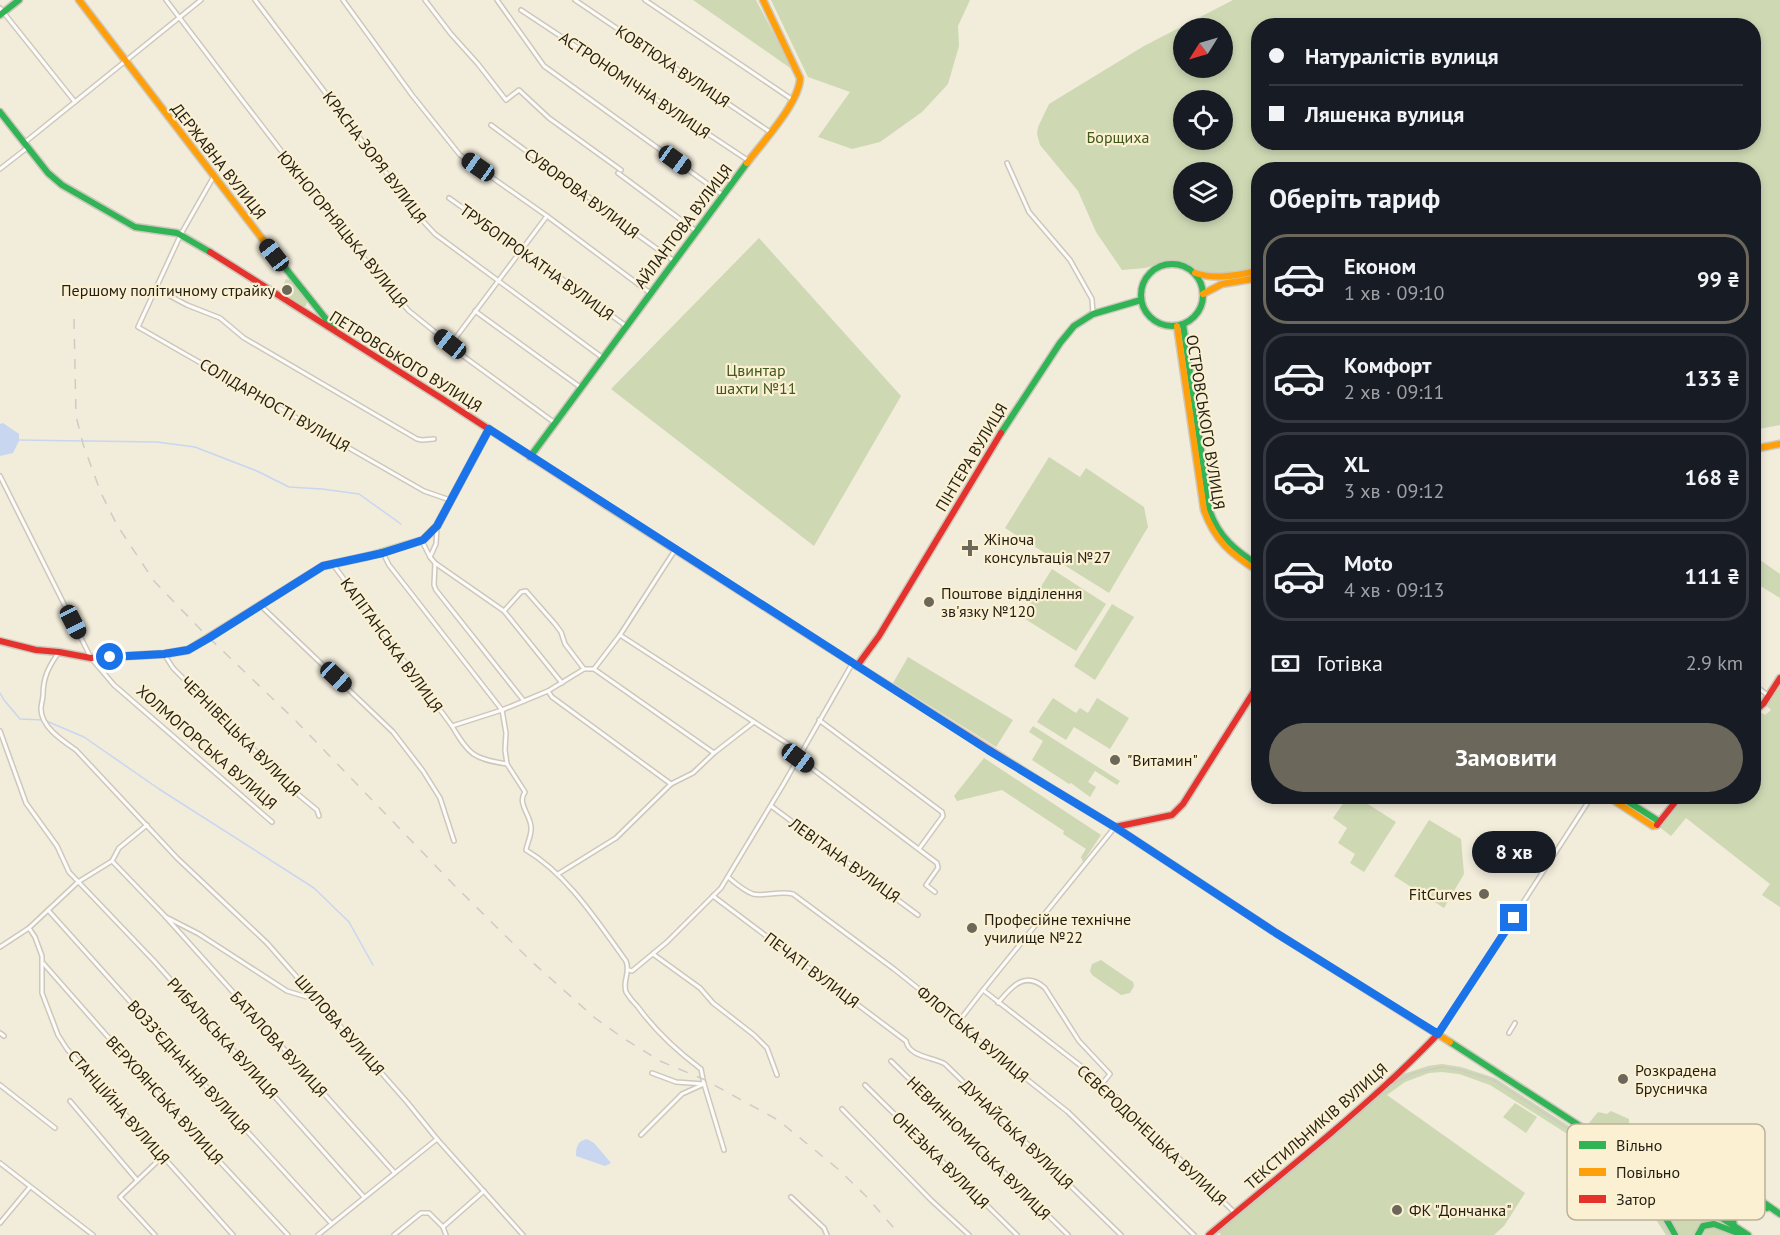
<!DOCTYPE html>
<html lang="uk">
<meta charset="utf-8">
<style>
body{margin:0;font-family:"PT Sans",sans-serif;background:#242831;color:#f1f3f6;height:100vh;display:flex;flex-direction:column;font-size:22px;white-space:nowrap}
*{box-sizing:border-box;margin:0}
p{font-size:20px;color:#9ea1a6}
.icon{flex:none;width:33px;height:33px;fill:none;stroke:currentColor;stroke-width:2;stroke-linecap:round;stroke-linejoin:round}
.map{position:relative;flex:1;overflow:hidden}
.side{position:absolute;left:1251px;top:162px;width:510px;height:642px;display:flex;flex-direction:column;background:#171b24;border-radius:24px;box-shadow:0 3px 9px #0003}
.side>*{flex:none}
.top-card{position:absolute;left:1251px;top:18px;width:510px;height:132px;border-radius:24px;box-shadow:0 3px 9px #0003;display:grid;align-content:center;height:132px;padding:0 18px;background:#171b24}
.needle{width:39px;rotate:233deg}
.buttons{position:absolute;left:1173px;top:18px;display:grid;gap:12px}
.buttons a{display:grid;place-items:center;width:60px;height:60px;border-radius:50%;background:#171b24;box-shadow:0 3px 9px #0003;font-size:30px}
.end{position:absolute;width:27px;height:27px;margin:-14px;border:8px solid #1a73e8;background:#fff;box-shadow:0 0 0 3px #fff}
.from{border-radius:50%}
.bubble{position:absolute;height:42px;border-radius:21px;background:#171b24;box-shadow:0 3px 9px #0003;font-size:20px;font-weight:800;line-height:42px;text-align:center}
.car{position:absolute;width:18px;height:36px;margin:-18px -9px;border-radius:8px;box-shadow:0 0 4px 2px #0007;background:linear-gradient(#222 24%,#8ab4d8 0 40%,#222 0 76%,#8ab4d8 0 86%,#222 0)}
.top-card b{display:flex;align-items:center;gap:21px;height:57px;font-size:22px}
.top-card b+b{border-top:2px solid #363941}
.top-card i{width:15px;height:15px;background:#f1f3f6}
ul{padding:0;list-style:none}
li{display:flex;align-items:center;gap:18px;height:90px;margin:0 12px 9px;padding:0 6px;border:3px solid #363941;border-radius:24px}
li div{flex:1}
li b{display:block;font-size:22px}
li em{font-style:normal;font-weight:800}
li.active{border-color:#6b675a}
li>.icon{width:54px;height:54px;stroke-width:1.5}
h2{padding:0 18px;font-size:27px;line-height:72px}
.pay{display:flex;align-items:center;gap:15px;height:66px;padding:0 18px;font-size:22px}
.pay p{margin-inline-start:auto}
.cta{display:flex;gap:12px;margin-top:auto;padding:12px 18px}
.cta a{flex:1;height:69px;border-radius:36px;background:#6b675a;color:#fff;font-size:24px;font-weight:800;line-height:69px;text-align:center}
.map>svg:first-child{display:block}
.green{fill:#ced9b4;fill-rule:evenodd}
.water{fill:#c8d6f0}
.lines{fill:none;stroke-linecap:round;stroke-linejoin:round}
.stream{stroke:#c8d6f0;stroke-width:1.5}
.street-casing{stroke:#cdc8bb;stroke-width:6}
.fast-casing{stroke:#cdc8bb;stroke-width:9}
.slow-casing{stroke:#cdc8bb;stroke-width:9}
.jam-casing{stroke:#cdc8bb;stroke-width:9}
.street{stroke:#fdfcfa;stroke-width:3}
.fast{stroke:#30b455;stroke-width:6}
.slow{stroke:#ff9f0a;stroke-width:6}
.jam{stroke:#e5322d;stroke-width:6}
.tram{stroke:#cdcbc6;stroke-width:1.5}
.rail{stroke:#cdcbc6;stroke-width:1.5;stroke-dasharray:10 10;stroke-linecap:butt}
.route{stroke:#1a73e8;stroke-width:8}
.poi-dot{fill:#6b675a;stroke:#fbf0d2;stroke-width:2}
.labels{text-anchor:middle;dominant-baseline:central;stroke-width:4.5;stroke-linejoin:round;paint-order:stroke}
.street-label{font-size:16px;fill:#231f14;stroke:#fbf0d2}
.park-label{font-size:16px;fill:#40581b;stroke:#fbf0d2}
.poi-label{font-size:16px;fill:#231f14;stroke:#fbf0d2;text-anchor:start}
.key{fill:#fbf0d2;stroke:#bab199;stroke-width:1.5}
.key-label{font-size:16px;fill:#231f14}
</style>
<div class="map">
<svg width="1780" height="1235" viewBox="0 0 1780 1235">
<rect width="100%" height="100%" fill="#f2ecdb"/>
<g class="green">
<polygon points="693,0 756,0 793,70"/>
<polygon points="771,0 970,0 958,26 959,46 948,84 922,112 880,142 852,149 818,137 850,92 808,77"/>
<path d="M 1233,0 L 1780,0 L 1780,425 L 1754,430 L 1754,170 L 1258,170 L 1258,268 L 1213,274 L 1204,274 L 1186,263 L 1171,260 L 1145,268 L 1122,270 L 1096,232 L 1078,191 L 1040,145 L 1037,134 L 1038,127 L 1049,104 L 1144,46 ZM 1258,26 L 1754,26 L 1754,142 L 1258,142 ZM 1184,28 L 1222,28 L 1222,68 L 1184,68 ZM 1184,100 L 1222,100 L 1222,140 L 1184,140 ZM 1184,172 L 1222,172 L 1222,212 L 1184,212 Z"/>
<polygon points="759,238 901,396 814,546 611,389"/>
<polygon points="286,279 290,280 307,301 306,306 303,307 287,297 282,288"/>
<polygon points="1049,457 1080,477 1086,468 1144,507 1148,527 1109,593 1005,528"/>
<polygon points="1754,560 1760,560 1780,574 1780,598 1754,582"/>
<polygon points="1052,569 1106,604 1076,651 1022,617"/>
<polygon points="1112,604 1134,617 1095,680 1074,666"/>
<polygon points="908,657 1013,720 996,747 893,683"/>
<polygon points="1780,678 1780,907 1762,895 1770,884 1686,818 1671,836 1657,825 1680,797 1754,796 1754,712 1756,709 1765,715 1771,710 1764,703"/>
<polygon points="1053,698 1076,713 1080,708 1088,713 1097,698 1129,718 1110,749 1074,727 1066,740 1037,722"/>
<polygon points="1033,726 1120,781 1117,785 1095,771 1088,782 1096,787 1090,797 1071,783 1069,784 1032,760 1043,741 1029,732"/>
<polygon points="984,758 1101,835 1083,862 1081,857 1086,849 1063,834 1064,831 1002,790 957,801 954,796"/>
<polygon points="1360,799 1396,822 1364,872 1350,863 1355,854 1338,843 1347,828 1333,818 1344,802"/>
<polygon points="1429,820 1461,839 1464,874 1444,908 1394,876"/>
<polygon points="1101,960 1133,982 1134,986 1130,993 1121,995 1092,975 1090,971 1092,964"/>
<polygon points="1442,1064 1461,1067 1495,1078 1631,1166 1646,1179 1710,1219 1732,1235 1666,1235 1623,1169 1490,1085 1459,1074 1442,1072 1429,1073 1405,1082 1387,1095 1525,1193 1504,1226 1494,1235 1221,1235 1216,1229 1397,1076 1428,1066"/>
<polygon points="1515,1103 1537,1117 1526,1133 1503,1117"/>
<path d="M 1611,1111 L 1629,1119 L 1629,1125 L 1640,1128 L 1639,1142 L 1646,1147 L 1649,1152 L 1655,1154 C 1658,1160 1665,1162 1668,1168 L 1660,1165 L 1654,1165 L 1589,1123 L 1598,1112 L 1607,1114 Z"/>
</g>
<g class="water">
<polygon points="3,423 19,434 19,441 13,453 0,456 0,424"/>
<path d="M 587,1139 L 594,1143 L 611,1163 L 605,1166 L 576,1156 C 576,1146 578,1141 587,1139 Z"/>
</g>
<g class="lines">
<g class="stream">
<polyline points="18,440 157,442 195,447 257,471 289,487 322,489 359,494 401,524"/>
<polyline points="0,693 4,700 20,719 44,720 84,737 159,789 314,888 349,922 373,965"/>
</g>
<defs>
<g id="street">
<polyline points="166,0 242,100 377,275 409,311 450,344 455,350 555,423"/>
<polyline points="255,0 422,220 435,234 603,358"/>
<polyline points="343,0 412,95 460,155 547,216 650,293"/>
<polyline points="425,0 451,34 478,64 506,100 519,90 549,118 621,170"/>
<polyline points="497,0 544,66 723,195"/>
<polyline points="575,0 770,132"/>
<polyline points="645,0 793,100"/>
<polyline points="0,8 75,102"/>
<polyline points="521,10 749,161"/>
<polyline points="491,125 594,201 596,205 674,261"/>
<polyline points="24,143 201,0"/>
<polyline points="1007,163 1029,212 1070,260 1092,299 1093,314"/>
<polyline points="0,169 27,148"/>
<polyline points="618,173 696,231"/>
<polyline points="214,176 181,234 138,327 424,491 450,500"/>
<polyline points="449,198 521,249 626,326"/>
<polyline points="157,289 187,305 220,318 244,338 417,439 422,440 434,439"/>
<polyline points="475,311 580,387"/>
<polyline points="451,344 547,216"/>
<polyline points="0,476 91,658 114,685 272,822"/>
<polyline points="422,541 430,557 435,563 504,611 562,683"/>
<polyline points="383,553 389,565 502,710 506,733 505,750 507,764"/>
<polyline points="430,557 436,544 437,527"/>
<path d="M 332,563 L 452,726 C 469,755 474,759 507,764 L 525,792 C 516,804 533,817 531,830 C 531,836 527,844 526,850 C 568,875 597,921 626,961 C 631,973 622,980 626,992 C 629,997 634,1003 638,1007 C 656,1032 677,1051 701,1069 L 704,1084 L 676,1082 L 652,1073"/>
<polyline points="435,563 434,585 436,590 524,701"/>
<polyline points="260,605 393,732 423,771 440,798 454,841"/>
<polyline points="504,611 521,592 526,591 555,624 561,632 565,644 584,669 594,669 714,753"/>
<polyline points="620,635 802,753"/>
<path d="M 59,652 C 49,666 43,677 43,695 C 43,699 41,704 41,709 C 41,727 63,741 76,750 L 177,858 L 267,943 L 407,1102 L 437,1139 L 523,1235"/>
<polyline points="164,654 173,668 300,796 317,810 319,816"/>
<polyline points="594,669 620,635 675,550"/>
<polyline points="1754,685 1769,696"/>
<polyline points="548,691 552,697 671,784"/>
<polyline points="819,720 942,812 943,816 919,849"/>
<polyline points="452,726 502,710 548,691 584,669"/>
<polyline points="0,731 26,803 57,846 69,872 154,961 364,1197"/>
<polyline points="798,758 937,863 938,868 926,885 935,892"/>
<polyline points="771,806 918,915"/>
<polyline points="112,861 164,915 394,1172"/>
<polyline points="558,874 616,838 671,784 693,773 714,753 754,722"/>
<path d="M 728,877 C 735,883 744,891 753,894 C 766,897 780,890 793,894 L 894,969 L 959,1021 L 975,1038 L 1068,1112 L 1194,1235"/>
<path d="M 713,896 L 906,1041 C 909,1057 933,1057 945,1064 L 1121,1235"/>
<polyline points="48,910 213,1094 331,1223"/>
<polyline points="166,917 199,934 287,991 317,1000"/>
<polyline points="29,928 35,937 42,956 42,993 58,1035 67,1049 233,1235"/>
<polyline points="0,947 29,928 78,882 112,861 119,848 147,825"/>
<polyline points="653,954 700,988 713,1003 754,1035 767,1048 777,1075"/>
<polyline points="43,963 181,1120 288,1235"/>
<polyline points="629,970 632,971 667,942 721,888 783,785 852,664"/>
<polyline points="983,990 1099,1080 1235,1213"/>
<path d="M 998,1003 C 1011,987 1025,970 1045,988 L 1079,1041 L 1110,1074 L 1102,1084"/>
<polyline points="959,1021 983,990 1115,827"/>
<polyline points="0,1033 4,1036"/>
<polyline points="1509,1033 1515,1023"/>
<polyline points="1438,1034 1592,796"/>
<polyline points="891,1061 1068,1235"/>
<polyline points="0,1085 55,1128"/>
<polyline points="865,1085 1017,1235"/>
<polyline points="70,1101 137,1180"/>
<polyline points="842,1109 931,1200 969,1235"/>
<polyline points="641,1135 682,1094 704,1084 724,1150"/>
<polyline points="0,1163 93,1235"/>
<polyline points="791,1197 824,1228 827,1235"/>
<polyline points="0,1223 30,1187"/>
<polyline points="155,1235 120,1197 162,1157"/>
<polyline points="318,1235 437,1139"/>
<polyline points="394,1235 421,1213 429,1213 443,1227"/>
<polyline points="446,1235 443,1227 484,1191"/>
</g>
<g id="fast">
<polyline points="0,15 19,0"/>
<polyline points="0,112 48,173 62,185 135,227 177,233 210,252"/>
<polyline points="267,245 334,329"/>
<circle cx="1172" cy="295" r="31"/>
<path d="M 1183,324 L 1210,512 C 1219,537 1236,551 1258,565"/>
<polyline points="1001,433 1060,343 1074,326 1093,314 1141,300"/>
<polyline points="530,457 747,163"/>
<polyline points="369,556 423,540 437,526 489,429"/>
<polyline points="1619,796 1657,820 1657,825"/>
<polyline points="1450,1042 1748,1235"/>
<polyline points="1639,1165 1644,1179 1675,1235"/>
<path d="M 1657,1174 C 1681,1182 1707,1180 1731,1186 C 1749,1191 1765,1204 1780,1214"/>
<path d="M 1734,1226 C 1728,1198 1747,1200 1767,1208"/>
<polyline points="1698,1235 1703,1226 1714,1224 1743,1235"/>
</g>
<g id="slow">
<polyline points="79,0 267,245"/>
<path d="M 747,163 C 762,143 800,102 800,78 L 763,0"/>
<path d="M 1195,273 C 1216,280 1237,275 1258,271"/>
<polyline points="1203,294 1222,284 1258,278"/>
<path d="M 1177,326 L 1204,510 C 1215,541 1231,554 1258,571"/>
<polyline points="1754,449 1780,444"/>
<polyline points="607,506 829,648"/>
<polyline points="1041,782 1115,827 1276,933 1450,1042"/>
<polyline points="1607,796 1653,826 1657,825"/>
</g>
<g id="jam">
<polyline points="210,252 441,398 607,506"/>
<polyline points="0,641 36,650 59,652 91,658 164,654 188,650 323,566 369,556"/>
<polyline points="829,648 1041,782"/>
<polyline points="857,666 879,636 1001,433"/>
<polyline points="1754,712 1764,703 1780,678"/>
<polyline points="1657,825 1680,796"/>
<polyline points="1115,827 1172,815 1183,804 1258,685"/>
<path d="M 1209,1235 C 1286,1170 1368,1107 1438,1034"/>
</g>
</defs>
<use href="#street" class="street-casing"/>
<use href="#fast" class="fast-casing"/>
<use href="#slow" class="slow-casing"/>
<use href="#jam" class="jam-casing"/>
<use href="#street" class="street"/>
<use href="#fast" class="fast"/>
<use href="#slow" class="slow"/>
<use href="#jam" class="jam"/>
<polyline class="tram" points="1214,1235 1332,1137 1391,1085 1414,1073 1442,1067 1460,1070 1493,1080 1626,1166 1644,1190 1671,1235"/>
<polyline class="rail" points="74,319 76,416 83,444 101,493 117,525 154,581 202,631 295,720 455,886 531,961 595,1018 623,1038 660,1061 703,1079 778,1120 838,1169 866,1196 900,1235"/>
</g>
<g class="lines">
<polyline class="route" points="110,657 164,654 188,650 209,638 323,566 383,553 423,540 437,526 489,429 988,750 1115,827 1276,933 1438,1034 1514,918"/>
</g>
<g class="poi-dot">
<circle cx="287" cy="290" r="6"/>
<path d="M967 539h6v6h6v6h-6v6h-6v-6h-6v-6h6z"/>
<circle cx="929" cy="602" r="6"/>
<circle cx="1115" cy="760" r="6"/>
<circle cx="1484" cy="894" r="6"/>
<circle cx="972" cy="928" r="6"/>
<circle cx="1623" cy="1079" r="6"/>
<circle cx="1397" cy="1210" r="6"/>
</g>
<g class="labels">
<g class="street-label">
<text transform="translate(673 66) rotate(34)">КОВТЮХА ВУЛИЦЯ</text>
<text transform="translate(635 85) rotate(34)">АСТРОНОМІЧНА ВУЛИЦЯ</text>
<text transform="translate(375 157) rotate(53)">КРАСНА ЗОРЯ ВУЛИЦЯ</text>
<text transform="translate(219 161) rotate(52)">ДЕРЖАВНА ВУЛИЦЯ</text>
<text transform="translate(582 193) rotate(37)">СУВОРОВА ВУЛИЦЯ</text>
<text transform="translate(683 226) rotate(-53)">АЙЛАНТОВА ВУЛИЦЯ</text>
<text transform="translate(343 229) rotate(51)">ЮЖНОГОРНЯЦЬКА ВУЛИЦЯ</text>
<text transform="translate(537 262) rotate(36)">ТРУБОПРОКАТНА ВУЛИЦЯ</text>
<text transform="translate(406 361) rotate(32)">ПЕТРОВСЬКОГО ВУЛИЦЯ</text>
<text transform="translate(275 405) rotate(30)">СОЛІДАРНОСТІ ВУЛИЦЯ</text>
<text transform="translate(1206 422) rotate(81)">ОСТРОВСЬКОГО ВУЛИЦЯ</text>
<text transform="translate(971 457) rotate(-59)">ПІНТЕРА ВУЛИЦЯ</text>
<text transform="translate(392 645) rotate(54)">КАПІТАНСЬКА ВУЛИЦЯ</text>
<text transform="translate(241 736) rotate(45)">ЧЕРНІВЕЦЬКА ВУЛИЦЯ</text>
<text transform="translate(207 747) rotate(41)">ХОЛМОГОРСЬКА ВУЛИЦЯ</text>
<text transform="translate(845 860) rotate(36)">ЛЕВІТАНА ВУЛИЦЯ</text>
<text transform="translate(812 970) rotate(37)">ПЕЧАТІ ВУЛИЦЯ</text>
<text transform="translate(340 1025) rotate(49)">ШИЛОВА ВУЛИЦЯ</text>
<text transform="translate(973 1034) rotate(40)">ФЛОТСЬКА ВУЛИЦЯ</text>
<text transform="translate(223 1038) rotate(48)">РИБАЛЬСЬКА ВУЛИЦЯ</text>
<text transform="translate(279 1044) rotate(48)">БАТАЛОВА ВУЛИЦЯ</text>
<text transform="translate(189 1067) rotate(48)">ВОЗЗ’ЄДНАННЯ ВУЛИЦЯ</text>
<text transform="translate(165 1100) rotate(48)">ВЕРХОЯНСЬКА ВУЛИЦЯ</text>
<text transform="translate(119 1107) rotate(49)">СТАНЦІЙНА ВУЛИЦЯ</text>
<text transform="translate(1316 1126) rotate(-41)">ТЕКСТИЛЬНИКІВ ВУЛИЦЯ</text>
<text transform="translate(1017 1134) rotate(44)">ДУНАЙСЬКА ВУЛИЦЯ</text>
<text transform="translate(1152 1135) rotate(43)">СЄВЄРОДОНЕЦЬКА ВУЛИЦЯ</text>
<text transform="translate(979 1148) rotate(45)">НЕВИННОМИСЬКА ВУЛИЦЯ</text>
<text transform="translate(941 1160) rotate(45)">ОНЕЗЬКА ВУЛИЦЯ</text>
</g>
<g class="park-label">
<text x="1118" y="137">Борщиха</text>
<text x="756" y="370">Цвинтар<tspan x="756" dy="18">шахти №11</tspan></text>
</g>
<g class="poi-label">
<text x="275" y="290" text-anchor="end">Першому політичному страйку</text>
<text x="984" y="539">Жіноча<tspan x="984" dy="18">консультація №27</tspan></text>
<text x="941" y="593">Поштове відділення<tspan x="941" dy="18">зв'язку №120</tspan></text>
<text x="1127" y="760">"Витамин"</text>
<text x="1472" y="894" text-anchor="end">FitCurves</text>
<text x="984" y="919">Професійне технічне<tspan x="984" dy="18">училище №22</tspan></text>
<text x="1635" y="1070">Розкрадена<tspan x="1635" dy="18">Брусничка</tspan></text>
<text x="1409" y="1210">ФК "Дончанка"</text>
</g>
</g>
<rect x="1567" y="1124" width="198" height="96" rx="9" class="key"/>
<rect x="1579" y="1141" width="27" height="8" fill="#30b455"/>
<rect x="1579" y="1168" width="27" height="8" fill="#ff9f0a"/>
<rect x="1579" y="1195" width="27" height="8" fill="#e5322d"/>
<g class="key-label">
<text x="1616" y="1151">Вільно</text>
<text x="1616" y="1178">Повільно</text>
<text x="1616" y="1205">Затор</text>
</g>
</svg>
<div class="buttons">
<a><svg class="needle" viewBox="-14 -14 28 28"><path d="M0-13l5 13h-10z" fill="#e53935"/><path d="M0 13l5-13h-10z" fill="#9ea1a6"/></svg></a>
<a><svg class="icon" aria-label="locate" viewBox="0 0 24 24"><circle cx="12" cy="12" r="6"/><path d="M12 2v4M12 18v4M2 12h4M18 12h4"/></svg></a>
<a><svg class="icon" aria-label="layers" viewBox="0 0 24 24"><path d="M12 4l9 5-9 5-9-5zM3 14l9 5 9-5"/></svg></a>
</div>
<i class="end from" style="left:110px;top:657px"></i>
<i class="end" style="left:1514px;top:918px"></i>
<div class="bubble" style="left:1472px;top:831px;width:84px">8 хв</div>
<i class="car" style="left:675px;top:160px;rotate:126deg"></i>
<i class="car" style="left:478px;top:167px;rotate:305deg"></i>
<i class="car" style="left:274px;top:255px;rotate:322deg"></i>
<i class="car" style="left:450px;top:344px;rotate:308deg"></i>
<i class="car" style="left:73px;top:622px;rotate:153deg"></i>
<i class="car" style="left:336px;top:677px;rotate:133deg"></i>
<i class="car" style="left:798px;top:758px;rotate:127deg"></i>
<div class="top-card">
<b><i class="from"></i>Натуралістів вулиця</b>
<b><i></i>Ляшенка вулиця</b>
</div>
<section class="side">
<h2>Оберіть тариф</h2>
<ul>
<li class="active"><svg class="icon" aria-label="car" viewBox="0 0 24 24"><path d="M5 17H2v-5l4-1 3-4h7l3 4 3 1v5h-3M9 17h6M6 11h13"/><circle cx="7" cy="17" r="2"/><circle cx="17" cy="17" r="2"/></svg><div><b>Економ</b><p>1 хв · 09:10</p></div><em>99 ₴</em></li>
<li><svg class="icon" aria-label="car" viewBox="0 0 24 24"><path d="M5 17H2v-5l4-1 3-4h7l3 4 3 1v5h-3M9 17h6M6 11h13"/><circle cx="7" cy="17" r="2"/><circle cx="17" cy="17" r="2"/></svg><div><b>Комфорт</b><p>2 хв · 09:11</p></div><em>133 ₴</em></li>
<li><svg class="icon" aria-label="car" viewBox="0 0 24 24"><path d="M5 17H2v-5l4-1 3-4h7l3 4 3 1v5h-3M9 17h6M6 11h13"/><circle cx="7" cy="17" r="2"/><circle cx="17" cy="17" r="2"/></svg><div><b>XL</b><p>3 хв · 09:12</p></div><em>168 ₴</em></li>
<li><svg class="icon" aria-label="car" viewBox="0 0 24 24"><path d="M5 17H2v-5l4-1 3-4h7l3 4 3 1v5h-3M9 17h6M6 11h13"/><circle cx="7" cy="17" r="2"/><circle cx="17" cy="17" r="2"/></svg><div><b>Moto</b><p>4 хв · 09:13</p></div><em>111 ₴</em></li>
</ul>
<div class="pay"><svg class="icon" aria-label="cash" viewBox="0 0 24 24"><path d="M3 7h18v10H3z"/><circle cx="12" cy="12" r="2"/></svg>Готівка<p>2.9 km</p></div>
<div class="cta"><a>Замовити</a></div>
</section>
</div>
